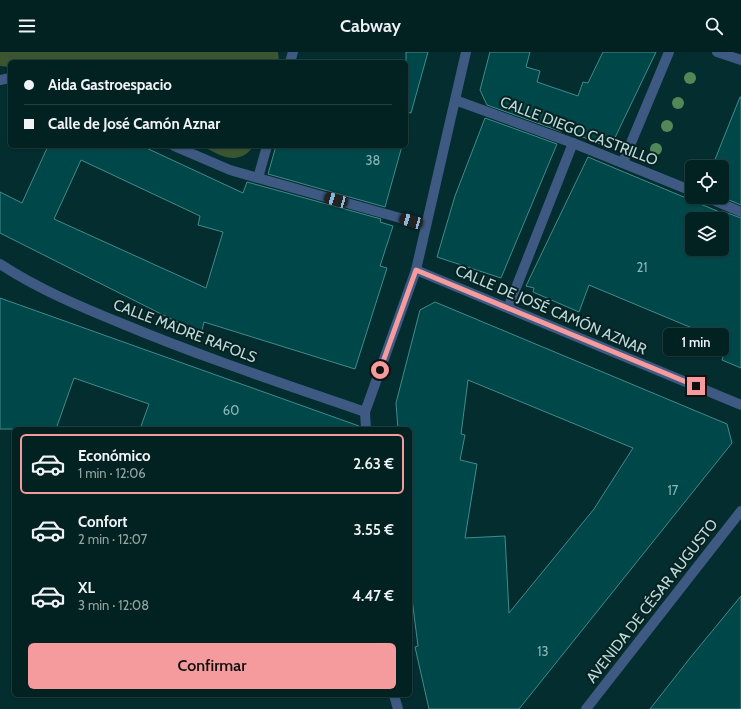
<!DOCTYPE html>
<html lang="es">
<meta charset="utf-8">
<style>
body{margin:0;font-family:Cabin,sans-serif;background:#102f2f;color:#f1f3f6;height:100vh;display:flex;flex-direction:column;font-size:15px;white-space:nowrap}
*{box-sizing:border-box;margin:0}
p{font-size:13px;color:#96a4a5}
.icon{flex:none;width:22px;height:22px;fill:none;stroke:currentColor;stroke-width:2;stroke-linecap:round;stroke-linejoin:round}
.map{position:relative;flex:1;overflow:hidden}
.sheet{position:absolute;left:12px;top:375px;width:400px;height:270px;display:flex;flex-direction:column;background:#022222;border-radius:6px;box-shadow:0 1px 3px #0004,0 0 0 1px #233f40}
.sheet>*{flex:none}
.top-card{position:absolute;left:8px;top:8px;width:400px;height:88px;border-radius:6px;box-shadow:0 1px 3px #0004,0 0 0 1px #233f40;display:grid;align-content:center;height:88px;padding:0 16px;background:#022222}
.tools{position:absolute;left:685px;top:108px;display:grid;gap:8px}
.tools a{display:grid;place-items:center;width:44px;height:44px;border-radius:6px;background:#022222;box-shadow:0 1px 3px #0004,0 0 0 1px #233f40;font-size:20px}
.end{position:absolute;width:18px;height:18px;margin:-9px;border:5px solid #f59b9e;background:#111;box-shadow:0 0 0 2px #111}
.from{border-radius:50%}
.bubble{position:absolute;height:28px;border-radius:6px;background:#022222;box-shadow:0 1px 3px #0004,0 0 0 1px #233f40;font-size:13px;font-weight:600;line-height:28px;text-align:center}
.car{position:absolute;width:12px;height:24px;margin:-12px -6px;border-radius:5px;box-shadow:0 0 3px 1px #0007;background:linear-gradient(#222 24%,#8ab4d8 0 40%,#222 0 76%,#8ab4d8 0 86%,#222 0)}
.top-card b{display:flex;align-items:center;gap:14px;height:38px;font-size:15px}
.top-card b+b{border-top:1px solid #233f40}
.top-card i{width:10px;height:10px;background:#f1f3f6}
ul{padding:7px 0 0;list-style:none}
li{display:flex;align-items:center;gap:12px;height:60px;margin:0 8px 6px;padding:0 8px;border:2px solid transparent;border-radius:6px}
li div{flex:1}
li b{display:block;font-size:15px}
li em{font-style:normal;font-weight:600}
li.active{border-color:#f59b9e}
li>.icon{width:36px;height:36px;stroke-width:1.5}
.primary-button{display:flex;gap:8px;margin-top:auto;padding:8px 16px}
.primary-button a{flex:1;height:46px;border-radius:6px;background:#f59b9e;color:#111;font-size:16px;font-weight:600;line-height:46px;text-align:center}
header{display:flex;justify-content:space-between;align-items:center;height:52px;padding:0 16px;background:#022222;font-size:18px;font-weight:600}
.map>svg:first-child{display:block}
.green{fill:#3b5531}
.building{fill:#004749;stroke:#428b8d;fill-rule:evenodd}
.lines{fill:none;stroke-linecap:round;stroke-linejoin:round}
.pedestrian{stroke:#3e5a82;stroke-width:10}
.minor{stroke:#3e5a82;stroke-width:10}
.tertiary{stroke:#3e5a82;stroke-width:10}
.tree{fill:#528858}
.route{stroke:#f59b9e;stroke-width:5}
.labels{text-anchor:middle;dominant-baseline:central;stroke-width:4;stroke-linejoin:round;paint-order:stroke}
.number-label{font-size:13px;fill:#8bb6b7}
.street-label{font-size:15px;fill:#b9dbdc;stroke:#0a2121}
</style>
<header><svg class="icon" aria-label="menu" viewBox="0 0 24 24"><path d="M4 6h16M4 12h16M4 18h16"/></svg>Cabway<svg class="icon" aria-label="search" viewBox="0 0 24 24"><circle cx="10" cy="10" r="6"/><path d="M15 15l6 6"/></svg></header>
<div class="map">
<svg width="741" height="657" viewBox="0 0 741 657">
<rect width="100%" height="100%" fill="#032d2e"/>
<g class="green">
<polygon points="0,0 278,0 279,10 10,10 10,15 0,14"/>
<path d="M 202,94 L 254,94 C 238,115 221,104 202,94 Z"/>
</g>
<g class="building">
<polygon points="406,0 428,0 411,61 406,60"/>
<polygon points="490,0 530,0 526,15 540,19 537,30 578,44 583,30 588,31 603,0 656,0 610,96 563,77 562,80 487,53 480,38"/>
<polygon points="740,45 741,45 741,153 722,145 722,115 712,115"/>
<polygon points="485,66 557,92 501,226 437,205 455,144"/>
<path d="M 48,94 L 142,94 L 243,141 L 247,130 L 381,167 L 380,170 L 393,174 L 380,214 L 387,216 L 355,317 L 204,270 L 201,282 L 0,181 L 0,140 L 22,151 ZM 81,108 L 200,164 L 198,173 L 223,180 L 206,236 L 54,167 Z"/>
<polygon points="276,94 402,94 385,155 268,122"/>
<path d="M 588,105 L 722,161 L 722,159 L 741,166 L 741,316 L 722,308 L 728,291 L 589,233 L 579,260 L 533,240 L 534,236 L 526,234 ZM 692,167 L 722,167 L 722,197 L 692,197 Z"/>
<polygon points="0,246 359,374 359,377 140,377 149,352 74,326 56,377 0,377"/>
<path d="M 435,250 L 727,372 L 732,391 L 519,657 L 429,657 L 415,595 L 418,594 L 410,531 L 410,377 L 398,377 L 396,351 L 420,258 ZM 468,328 L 633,396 L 594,457 L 509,561 L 505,484 L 465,486 L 477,412 L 460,408 L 465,383 L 461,382 Z"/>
<polygon points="741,544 741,657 650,657 690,606"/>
</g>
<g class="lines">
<polyline class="pedestrian" points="508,256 573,91"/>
<g class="minor">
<polyline points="717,0 741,8"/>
<polyline points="290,10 293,0"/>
<polyline points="0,28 10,26"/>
<polyline points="455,48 573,91 692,139"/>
<polyline points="174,94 230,118 258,126 267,94"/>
<polyline points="623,110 669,0"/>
<polyline points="258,126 425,173"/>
<polyline points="706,145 741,160"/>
<path d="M 0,212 C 38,237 81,255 123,272 C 202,305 284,332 365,360"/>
<polyline points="416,218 741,353"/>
<polyline points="366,377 365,360 416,218 466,0"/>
<polyline points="394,643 398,657"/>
</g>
<polyline class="tertiary" points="586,657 741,459"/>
</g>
<g class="tree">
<circle cx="690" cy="26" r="6"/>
<circle cx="678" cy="51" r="6"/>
<circle cx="667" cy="74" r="6"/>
<circle cx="656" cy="97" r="6"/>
</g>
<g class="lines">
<polyline class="route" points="380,318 416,218 696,334"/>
</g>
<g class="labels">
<g class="number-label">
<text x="373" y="108">38</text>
<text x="642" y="215">21</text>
<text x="231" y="358">60</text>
<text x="673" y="438">17</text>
<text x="543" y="599">13</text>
</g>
<g class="street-label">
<text transform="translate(579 79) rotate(21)">CALLE DIEGO CASTRILLO</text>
<text transform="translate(551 258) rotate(23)">CALLE DE JOSÉ CAMÓN AZNAR</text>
<text transform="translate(185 279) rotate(21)">CALLE MADRE RAFOLS</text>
<text transform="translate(652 549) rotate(-52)">AVENIDA DE CÉSAR AUGUSTO</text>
</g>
</g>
</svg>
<div class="tools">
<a><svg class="icon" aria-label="locate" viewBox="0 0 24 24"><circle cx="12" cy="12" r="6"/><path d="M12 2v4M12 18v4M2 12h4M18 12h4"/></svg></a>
<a><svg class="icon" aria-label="layers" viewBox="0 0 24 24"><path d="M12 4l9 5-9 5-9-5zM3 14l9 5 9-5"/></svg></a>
</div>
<i class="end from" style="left:380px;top:318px"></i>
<i class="end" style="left:696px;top:334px"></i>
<div class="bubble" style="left:663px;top:276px;width:66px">1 min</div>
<i class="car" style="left:336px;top:148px;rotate:286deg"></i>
<i class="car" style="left:411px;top:169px;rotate:286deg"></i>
<div class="top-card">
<b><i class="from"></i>Aida Gastroespacio</b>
<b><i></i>Calle de José Camón Aznar</b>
</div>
<section class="sheet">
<ul>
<li class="active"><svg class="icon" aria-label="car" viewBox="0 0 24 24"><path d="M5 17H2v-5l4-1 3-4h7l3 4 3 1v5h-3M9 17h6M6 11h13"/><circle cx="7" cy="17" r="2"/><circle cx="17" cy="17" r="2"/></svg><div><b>Económico</b><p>1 min · 12:06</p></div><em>2.63 €</em></li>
<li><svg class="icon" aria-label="car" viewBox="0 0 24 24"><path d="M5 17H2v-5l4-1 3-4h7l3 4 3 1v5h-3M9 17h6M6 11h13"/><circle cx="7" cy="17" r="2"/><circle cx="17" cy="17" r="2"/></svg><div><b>Confort</b><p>2 min · 12:07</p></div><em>3.55 €</em></li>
<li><svg class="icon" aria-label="car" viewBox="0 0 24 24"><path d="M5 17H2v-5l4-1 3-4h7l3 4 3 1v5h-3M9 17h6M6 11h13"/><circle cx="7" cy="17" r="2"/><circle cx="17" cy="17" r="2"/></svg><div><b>XL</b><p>3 min · 12:08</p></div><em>4.47 €</em></li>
</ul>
<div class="primary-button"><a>Confirmar</a></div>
</section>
</div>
